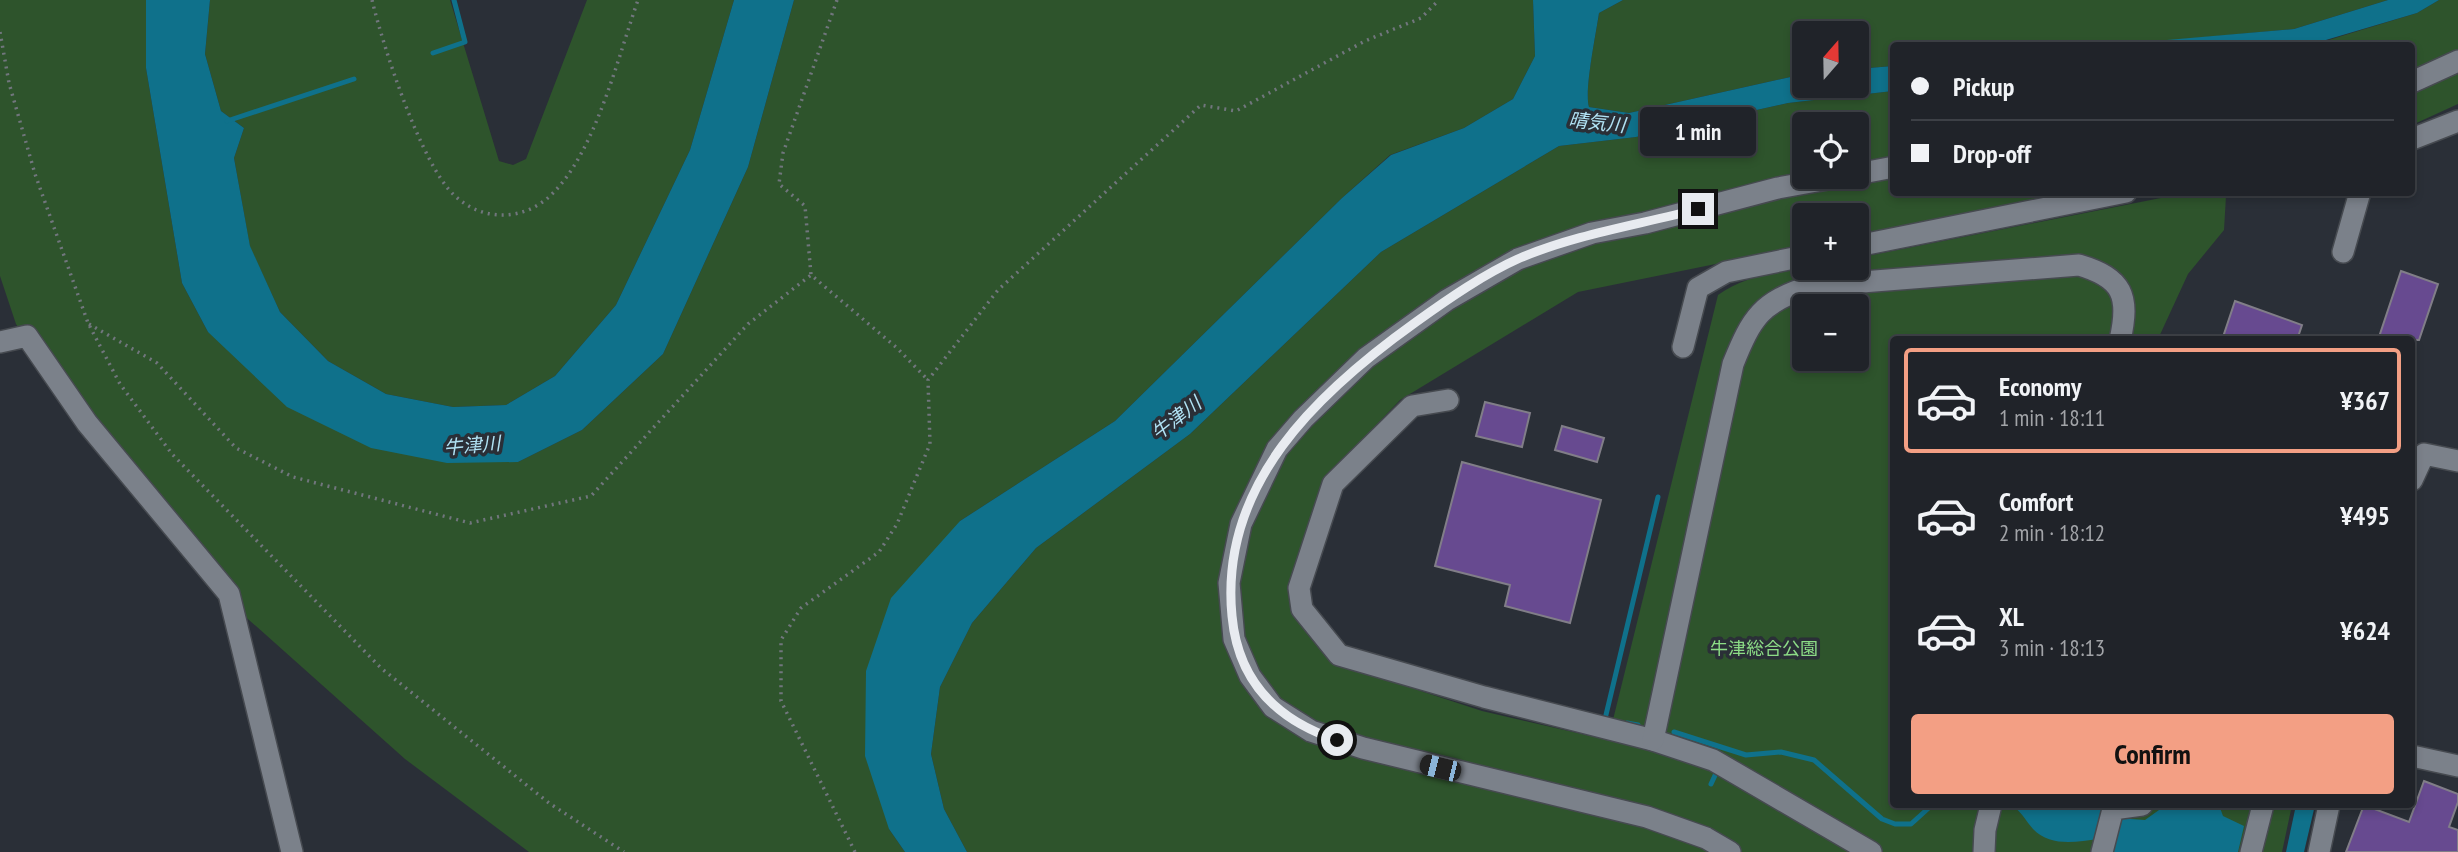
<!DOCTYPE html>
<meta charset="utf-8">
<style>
body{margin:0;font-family:"PT Sans Narrow","Noto Sans JP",sans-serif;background:#282b31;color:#f1f3f6;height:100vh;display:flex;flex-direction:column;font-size:26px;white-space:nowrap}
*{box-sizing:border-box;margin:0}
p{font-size:23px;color:#a2a4a8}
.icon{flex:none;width:38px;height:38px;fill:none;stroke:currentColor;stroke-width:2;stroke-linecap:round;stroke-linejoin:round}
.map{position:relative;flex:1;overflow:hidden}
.side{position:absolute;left:1890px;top:336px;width:525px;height:472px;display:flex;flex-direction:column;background:#202329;border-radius:7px;box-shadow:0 4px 10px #0003,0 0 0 2px #3d4046}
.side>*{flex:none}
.guide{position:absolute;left:1890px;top:42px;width:525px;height:154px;border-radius:7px;box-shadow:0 4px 10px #0003,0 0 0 2px #3d4046;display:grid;align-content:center;height:154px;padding:0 21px;background:#202329}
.needle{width:46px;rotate:20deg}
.controls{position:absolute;left:1792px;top:21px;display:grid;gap:14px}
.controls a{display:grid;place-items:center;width:77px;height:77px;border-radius:7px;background:#202329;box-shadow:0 4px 10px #0003,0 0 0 2px #3d4046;font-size:35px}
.end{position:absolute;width:32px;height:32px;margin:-16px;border:9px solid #e8ebf0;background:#111;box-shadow:0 0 0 4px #111}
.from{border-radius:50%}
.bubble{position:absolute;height:49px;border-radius:7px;background:#202329;box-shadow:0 4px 10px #0003,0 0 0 2px #3d4046;font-size:23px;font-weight:800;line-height:49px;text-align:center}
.car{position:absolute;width:21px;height:42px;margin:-21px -10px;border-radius:9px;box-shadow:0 0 5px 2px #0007;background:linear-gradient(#222 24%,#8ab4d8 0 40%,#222 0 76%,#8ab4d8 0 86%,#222 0)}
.guide b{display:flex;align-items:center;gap:24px;height:66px;font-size:26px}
.guide b+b{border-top:2px solid #3d4046}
.guide i{width:18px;height:18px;background:#f1f3f6}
ul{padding:12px 0 0;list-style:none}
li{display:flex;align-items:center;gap:21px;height:105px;margin:0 14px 10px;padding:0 7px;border:4px solid transparent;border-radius:7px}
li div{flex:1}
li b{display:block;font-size:26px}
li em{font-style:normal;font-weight:800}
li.current{border-color:#f39f84}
li>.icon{width:63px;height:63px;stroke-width:1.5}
.cta{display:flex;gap:14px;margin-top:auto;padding:14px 21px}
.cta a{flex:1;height:80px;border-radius:7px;background:#f39f84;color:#111;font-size:28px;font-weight:800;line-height:80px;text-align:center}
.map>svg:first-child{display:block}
.green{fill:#2e542c;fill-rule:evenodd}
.water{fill:#0f718b}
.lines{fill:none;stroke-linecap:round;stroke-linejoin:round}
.stream{stroke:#0f718b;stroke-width:5}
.building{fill:#674a90;stroke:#817e88;stroke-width:2}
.minor-casing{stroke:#464a50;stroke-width:24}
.path{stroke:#71767d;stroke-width:3.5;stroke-dasharray:2 5;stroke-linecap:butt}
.minor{stroke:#7b818a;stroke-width:21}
.route{stroke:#e8ebf0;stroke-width:9}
.labels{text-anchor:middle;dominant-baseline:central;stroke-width:7;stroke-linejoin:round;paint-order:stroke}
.park-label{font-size:18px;fill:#8cdc86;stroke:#2a2f37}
.water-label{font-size:19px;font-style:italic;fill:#b1e3f5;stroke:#2a2f37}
</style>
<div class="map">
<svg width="2458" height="852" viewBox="0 0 2458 852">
<rect width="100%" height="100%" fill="#2a2f37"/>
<g class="green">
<polygon points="0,0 146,0 146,68 182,283 208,332 518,462 582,430 663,354 748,167 794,0 1533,0 1535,56 1513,99 1464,128 1390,155 1342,198 1115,421 960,521 889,829 905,852 529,852 405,759 202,578 80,425 16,324 0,276"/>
<polygon points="210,0 450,0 499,161 513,165 526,159 587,0 734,0 690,150 616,305 555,376 506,405 453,407 386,394 328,361 280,312 250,247 234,158 244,128 221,111 205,54"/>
<path d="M 1623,0 L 2388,0 L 2294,29 L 2109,46 L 1894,46 L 1893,66 L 1857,69 L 1857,33 L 1804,33 L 1804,74 L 1629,113 L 1589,107 C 1584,89 1596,35 1599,13 Z"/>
<polygon points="2439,0 2458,0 2458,104 2412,125 2412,46 2309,46 2417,13"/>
<path d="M 1893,91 L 1894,192 L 2071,193 L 1857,236 L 1857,215 L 1804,215 L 1804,246 L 1578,292 L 1400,400 L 1324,480 L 1289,592 L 1293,615 L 1332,662 L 1482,711 L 1608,740 L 1718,295 C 1756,268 1812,268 1857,268 L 1857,258 L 2186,193 L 2226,196 L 2224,230 L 2188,274 L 2158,339 L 1894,340 L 1894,805 L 2292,805 L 2282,852 L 967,852 L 944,809 L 931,754 L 940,687 L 972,623 L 1036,548 L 1190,434 L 1381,252 L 1559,146 L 1636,137 L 1788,103 ZM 1804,124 L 1857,124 L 1857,177 L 1804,177 ZM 1804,306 L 1857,306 L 1857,359 L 1804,359 Z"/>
</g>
<g class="water">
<polygon points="146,0 210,0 205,54 221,111 244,128 234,158 250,246 280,312 328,361 386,394 453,407 506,405 555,376 616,305 690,150 734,0 794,0 748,167 663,354 582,430 518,462 447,463 371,448 287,407 208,332 182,283 146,68"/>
<path d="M 1533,0 L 1623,0 L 1599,13 C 1596,34 1584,91 1589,107 L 1629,113 L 1804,74 L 1804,86 L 1857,86 L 1857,69 L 1893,66 L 1893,91 L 1788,103 L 1636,137 L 1559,146 L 1381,252 L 1190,434 L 1036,548 L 972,623 L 940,687 L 931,754 L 944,809 L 967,852 L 905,852 L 889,829 L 865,756 L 866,671 L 891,598 L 960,521 L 1115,421 L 1342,198 L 1391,155 L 1464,128 L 1513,99 L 1535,56 Z"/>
<polygon points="2388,0 2439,0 2417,13 2309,45 2109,45 2294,29"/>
<path d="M 2010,805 L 2108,805 L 2116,818 L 2145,820 L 2166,805 L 2219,805 L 2223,816 L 2244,826 L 2238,852 L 2111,852 L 2098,839 C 2076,842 2050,847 2033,829 C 2025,820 2021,810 2010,805 Z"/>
<polygon points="2296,805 2315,805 2304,852 2286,852"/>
</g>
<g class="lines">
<g class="stream">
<polyline points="433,53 465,42 454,0"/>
<polyline points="227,121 354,79"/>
<polyline points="1607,719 1605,719 1658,497"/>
<polyline points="1627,723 1638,725"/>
<polyline points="1674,732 1746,755 1781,752 1814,760 1882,819 1895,824 1911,824 1932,805"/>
<polyline points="1711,784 1718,769"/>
</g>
</g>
<g class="building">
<polygon points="2401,271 2438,284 2419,340 2387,340 2379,337"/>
<polygon points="2235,301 2302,325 2297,340 2222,340"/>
<polygon points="1485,402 1530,413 1522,447 1476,436"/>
<polygon points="1562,426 1604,438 1597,462 1555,450"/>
<polygon points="1462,462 1601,500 1570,623 1505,606 1510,585 1435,566"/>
<polygon points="2424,781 2458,794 2458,802 2449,827 2458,830 2458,852 2346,852 2364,805 2409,822"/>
</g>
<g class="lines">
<defs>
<g id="minor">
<polyline points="2412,82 2458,61"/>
<polyline points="2412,139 2458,121"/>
<polyline points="1857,174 1894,167"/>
<polyline points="1857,246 2126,192"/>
<polyline points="2343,252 2360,192"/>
<polyline points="0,342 27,336 87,423 229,594 292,852"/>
<polyline points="1683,347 1698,288 1726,272 1804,256"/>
<polyline points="1448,400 1412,406 1333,484 1299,588 1302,609 1339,655 1484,697 1653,740 1713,760 1871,852"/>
<polyline points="2412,480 2424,454 2458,461"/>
<path d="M 1653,740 L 1733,364 C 1752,317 1761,302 1811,286 L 2079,265 C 2123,278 2130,296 2120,340"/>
<polyline points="2412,756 2458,766"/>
<polyline points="1730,852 1706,838 1647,817 1363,748 1311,731 1273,707 1250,676 1234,639 1229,583 1241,524 1277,449 1303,419 1366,358 1447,300 1518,259 1592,233 1645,223 1778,188 1839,177"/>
<polyline points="1984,852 1985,830 1991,805"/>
<polyline points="2102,852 2113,809 2142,805"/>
<polyline points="2251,852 2263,805"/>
<polyline points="2319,852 2329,805"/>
</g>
</defs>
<use href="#minor" class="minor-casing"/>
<g class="path">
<path d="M 372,0 C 383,46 421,164 454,195 C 483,223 526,221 553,193 C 596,150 618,57 638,0"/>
<polyline points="837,0 783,153 779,184 805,206 811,275 897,348 928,380"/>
<polyline points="0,32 9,83 35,174 88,323 120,384 172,454 381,668 549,803 624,852"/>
<polyline points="89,324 157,363 236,448 293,477 470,523 591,496 748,324 811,275"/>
<polyline points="855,852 781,701 781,640 801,608 879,552 897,524 930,444 928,380 998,290 1201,105 1236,111 1365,41 1421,18 1439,0"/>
</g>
<use href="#minor" class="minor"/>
</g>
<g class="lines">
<path class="route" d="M 1337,740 C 1276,720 1238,681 1232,616 C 1219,484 1318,392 1416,322 C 1448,299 1484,274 1520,258 C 1577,234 1638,225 1698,209"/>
</g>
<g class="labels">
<g class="park-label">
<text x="1764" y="648">牛津総合公園</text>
</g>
<g class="water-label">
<text transform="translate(1597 122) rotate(6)">晴気川</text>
<text transform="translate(1176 418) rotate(-38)">牛津川</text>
<text transform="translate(472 445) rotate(-5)">牛津川</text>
</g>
</g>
</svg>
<div class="controls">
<a><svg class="needle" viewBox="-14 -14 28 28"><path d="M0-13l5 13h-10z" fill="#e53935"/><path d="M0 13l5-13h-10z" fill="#a2a4a8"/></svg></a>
<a><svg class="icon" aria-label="locate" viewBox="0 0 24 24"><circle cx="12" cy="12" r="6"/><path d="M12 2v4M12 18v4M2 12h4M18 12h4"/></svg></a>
<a>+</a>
<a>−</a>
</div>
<i class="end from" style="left:1337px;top:740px"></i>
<i class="end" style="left:1698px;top:209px"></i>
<div class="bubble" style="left:1640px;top:107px;width:116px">1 min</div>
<i class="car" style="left:1440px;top:768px;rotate:284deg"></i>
<div class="guide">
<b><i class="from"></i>Pickup</b>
<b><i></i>Drop-off</b>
</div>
<section class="side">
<ul>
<li class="current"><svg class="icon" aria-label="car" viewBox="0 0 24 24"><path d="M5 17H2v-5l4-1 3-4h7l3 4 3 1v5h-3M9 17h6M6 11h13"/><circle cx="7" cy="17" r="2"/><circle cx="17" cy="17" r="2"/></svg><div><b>Economy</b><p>1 min · 18:11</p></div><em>¥367</em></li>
<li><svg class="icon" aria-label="car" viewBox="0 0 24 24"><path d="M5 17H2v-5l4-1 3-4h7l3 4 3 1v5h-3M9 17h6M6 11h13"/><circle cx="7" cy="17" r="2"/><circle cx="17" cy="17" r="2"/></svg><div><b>Comfort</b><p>2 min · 18:12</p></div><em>¥495</em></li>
<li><svg class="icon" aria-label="car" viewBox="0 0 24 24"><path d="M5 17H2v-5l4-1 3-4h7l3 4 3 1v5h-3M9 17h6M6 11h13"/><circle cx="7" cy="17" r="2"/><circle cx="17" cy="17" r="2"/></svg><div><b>XL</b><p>3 min · 18:13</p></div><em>¥624</em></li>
</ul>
<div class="cta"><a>Confirm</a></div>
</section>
</div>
